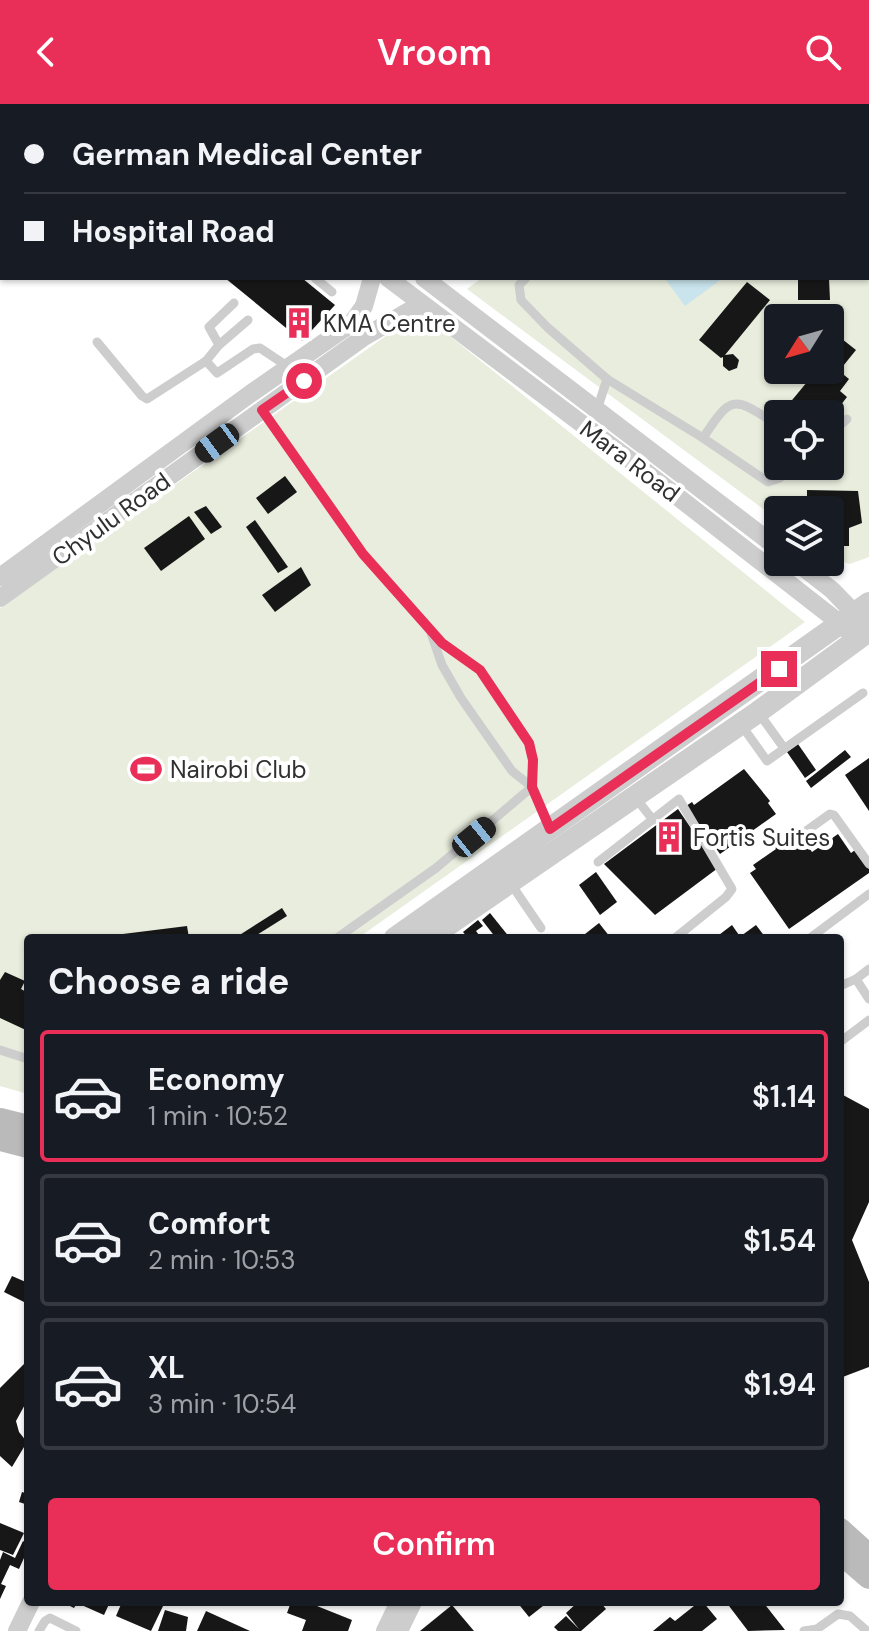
<!DOCTYPE html>
<meta charset="utf-8">
<style>
body{margin:0;font-family:"DM Sans",sans-serif;background:#242831;color:#f1f3f6;height:100vh;display:flex;flex-direction:column;font-size:30px;white-space:nowrap}
*{box-sizing:border-box;margin:0}
p{font-size:26px;color:#9ea1a6}
.icon{flex:none;width:44px;height:44px;fill:none;stroke:currentColor;stroke-width:2;stroke-linecap:round;stroke-linejoin:round}
.map{position:relative;flex:1;overflow:hidden}
.panel{position:absolute;left:24px;top:830px;width:820px;height:672px;display:flex;flex-direction:column;background:#171b24;border-radius:8px;box-shadow:0 2px 6px #0004}
.panel>*{flex:none}
.guide{position:absolute;left:0px;top:0px;width:870px;height:176px;box-shadow:0 2px 6px #0004;display:grid;align-content:center;height:176px;padding:0 24px;background:#171b24}
.needle{width:52px;rotate:233deg}
.controls{position:absolute;left:764px;top:200px;display:grid;gap:16px}
.controls a{display:grid;place-items:center;width:80px;height:80px;border-radius:8px;background:#171b24;box-shadow:0 2px 6px #0004;font-size:40px}
.end{position:absolute;width:36px;height:36px;margin:-18px;border:10px solid #e92f58;background:#fff;box-shadow:0 0 0 4px #fff}
.from{border-radius:50%}
.car{position:absolute;width:24px;height:48px;margin:-24px -12px;border-radius:10px;box-shadow:0 0 6px 2px #0007;background:linear-gradient(#222 24%,#8ab4d8 0 40%,#222 0 76%,#8ab4d8 0 86%,#222 0)}
.guide b{display:flex;align-items:center;gap:28px;height:76px;font-size:30px}
.guide b+b{border-top:2px solid #363941}
.guide i{width:20px;height:20px;background:#f1f3f6}
ul{padding:0;list-style:none}
li{display:flex;align-items:center;gap:24px;height:132px;margin:0 16px 12px;padding:0 8px;border:4px solid #363941;border-radius:8px}
li div{flex:1}
li b{display:block;font-size:30px}
li em{font-style:normal;font-weight:600}
li.on{border-color:#e92f58}
li>.icon{width:72px;height:72px;stroke-width:1.5}
h2{padding:0 24px;font-size:36px;line-height:96px}
.button{display:flex;gap:16px;margin-top:auto;padding:16px 24px}
.button a{flex:1;height:92px;border-radius:8px;background:#e92f58;color:#fff;font-size:32px;font-weight:600;line-height:92px;text-align:center}
header{display:flex;justify-content:space-between;align-items:center;height:104px;padding:0 24px;background:#e92f58;color:#fff;font-size:36px;font-weight:600}
.map>svg:first-child{display:block}
.green{fill:#e8eddd;fill-rule:evenodd}
.water{fill:#c9e4ed}
.building{fill:#171717}
.lines{fill:none;stroke-linecap:round;stroke-linejoin:round}
.service{stroke:#cdcdcd;stroke-width:9}
.minor{stroke:#cdcdcd;stroke-width:18}
.tertiary{stroke:#cdcdcd;stroke-width:22}
.secondary{stroke:#bababa;stroke-width:24}
.route{stroke:#e92f58;stroke-width:10}
.labels{text-anchor:middle;dominant-baseline:central;stroke-width:8;stroke-linejoin:round;paint-order:stroke}
.poi-label{font-size:24px;fill:#303030;stroke:#fff;text-anchor:start}
.street-label{font-size:24px;fill:#303030;stroke:#fff}
</style>
<header><svg class="icon" aria-label="back" viewBox="0 0 24 24"><path d="M15 5l-7 7 7 7"/></svg>Vroom<svg class="icon" aria-label="search" viewBox="0 0 24 24"><circle cx="10" cy="10" r="6"/><path d="M15 15l6 6"/></svg></header>
<div class="map">
<svg width="869" height="1527" viewBox="0 0 869 1527">
<rect width="100%" height="100%" fill="#fff"/>
<g class="green">
<path d="M 729,0 L 869,0 L 869,453 L 850,460 L 830,454 L 830,406 L 778,406 L 778,416 L 467,185 L 482,174 L 868,174 L 868,2 L 726,2 ZM 778,214 L 830,214 L 830,266 L 778,266 ZM 778,310 L 830,310 L 830,362 L 778,362 Z"/>
<polygon points="420,208 805,518 358,834 28,834 28,990 0,982 0,504"/>
</g>
<polygon class="water" points="669,174 723,174 685,202 666,176"/>
<g class="building">
<polygon points="225,174 302,174 335,201 302,237"/>
<polygon points="798,174 829,174 830,196 798,196"/>
<polygon points="747,178 770,196 725,251 733,250 739,256 737,264 729,267 723,262 723,253 721,254 699,236"/>
<polygon points="842,235 856,246 839,267 849,275 840,287 847,293 830,315 830,310 799,310 788,301 817,266 830,266 830,250"/>
<polygon points="285,372 297,388 268,410 256,394"/>
<polygon points="807,386 858,387 862,419 849,424 849,442 833,442 830,406 807,406"/>
<polygon points="206,402 222,423 211,430 194,408"/>
<polygon points="189,412 205,435 161,467 144,444"/>
<polygon points="255,416 288,463 278,469 246,423"/>
<polygon points="301,463 311,481 275,508 262,491"/>
<polygon points="798,640 816,666 805,674 787,648"/>
<polygon points="845,646 851,653 811,684 806,677"/>
<polygon points="869,654 869,707 845,671"/>
<polygon points="744,665 770,697 768,699 776,710 720,750 686,702 692,698 694,701"/>
<polygon points="678,705 718,764 655,811 604,760"/>
<circle cx="767" cy="731" r="4.5"/>
<polygon points="799,729 812,748 838,730 851,749 855,746 869,765 869,769 789,825 750,769 756,765 753,761 776,745 773,741 785,733 788,737"/>
<polygon points="596,768 617,798 600,811 579,781"/>
<polygon points="282,804 287,812 252,834 235,834"/>
<polygon points="490,809 510,834 496,834 482,816"/>
<polygon points="478,816 483,822 476,827 481,834 468,834 463,828"/>
<polygon points="599,819 610,833 580,834"/>
<polygon points="732,821 741,834 715,834"/>
<polygon points="756,821 766,834 742,834 741,832"/>
<polygon points="187,822 189,834 124,834 123,830"/>
<polygon points="5,868 25,877 21,885 28,889 28,927 0,914 0,876"/>
<polygon points="843,991 869,1005 869,1098 852,1136 869,1178 869,1263 840,1274 840,996"/>
<polygon points="12,1172 28,1179 28,1200 4,1188"/>
<polygon points="28,1256 28,1295 16,1317 19,1328 27,1338 12,1363 0,1352 0,1284"/>
<polygon points="22,1388 28,1390 28,1401 19,1398"/>
<polygon points="0,1419 24,1429 13,1451 0,1446"/>
<polygon points="23,1437 28,1440 28,1445 19,1465 10,1461 1,1480 6,1482 0,1495 0,1456 3,1448 15,1454"/>
<polygon points="62,1498 119,1498 118,1501 110,1498 104,1511 77,1499 74,1504"/>
<polygon points="122,1498 165,1498 151,1527 116,1512"/>
<polygon points="291,1498 307,1498 352,1516 348,1527 302,1527 306,1516 287,1509"/>
<polygon points="517,1498 548,1498 529,1513"/>
<polygon points="578,1498 600,1498 606,1505 581,1527 558,1527 554,1523 566,1512 579,1525 566,1509"/>
<polygon points="699,1498 703,1498 717,1515 702,1527 653,1527 670,1513 675,1517"/>
<polygon points="726,1498 763,1498 785,1526 748,1527"/>
<polygon points="452,1501 474,1527 420,1527"/>
<polygon points="165,1506 188,1513 186,1527 158,1527"/>
<polygon points="206,1507 250,1527 197,1527"/>
</g>
<g class="lines">
<g class="service">
<polyline points="47,2 47,0"/>
<polyline points="315,174 332,188"/>
<polyline points="526,174 519,181 521,196 547,223 607,275 597,306"/>
<polyline points="248,216 219,241 206,257 217,269 253,245 260,244 290,264"/>
<polyline points="97,238 142,292 147,295 206,257"/>
<polyline points="219,241 209,223 234,199"/>
<polyline points="607,275 703,334 768,378 780,374 788,362"/>
<polyline points="262,306 363,450 442,539 480,566 529,639 533,656 532,683 436,764 337,834"/>
<polyline points="830,331 847,315"/>
<path d="M 703,334 C 733,288 734,294 778,321"/>
<polyline points="431,529 442,561 461,594 512,667 532,683 550,725"/>
<polyline points="758,608 784,644"/>
<polyline points="742,622 767,657 863,589"/>
<polyline points="635,693 653,716"/>
<polyline points="802,730 830,710 834,711 869,760"/>
<polyline points="598,758 679,695 732,785 726,793 675,834"/>
<polyline points="511,780 541,824"/>
<polyline points="810,834 869,790"/>
<polyline points="869,865 856,875 869,895"/>
<polyline points="840,882 856,875"/>
<polyline points="840,938 869,916"/>
<polyline points="0,946 28,955"/>
<polyline points="39,1527 45,1517 50,1514 76,1527"/>
<polyline points="804,1527 817,1525 838,1510 850,1512 867,1527"/>
</g>
<g class="minor">
<polyline points="152,0 155,2"/>
<polyline points="189,0 192,2"/>
<polyline points="401,0 403,2"/>
<polyline points="329,2 332,0"/>
<polyline points="388,174 642,365 841,520 857,536"/>
<polyline points="424,174 778,444"/>
<polyline points="796,458 832,486 862,517"/>
<polyline points="0,473 250,290 352,219 364,202 372,174"/>
<polyline points="0,494 364,233 421,200"/>
<polyline points="17,1527 31,1498"/>
<polyline points="385,1527 399,1498"/>
<polyline points="399,1527 413,1498"/>
</g>
<g class="tertiary">
<polyline points="395,834 869,499"/>
<polyline points="429,834 758,608 869,527"/>
</g>
<g class="secondary">
<polyline points="0,1016 28,1023"/>
<polyline points="0,1035 28,1042"/>
<polyline points="840,1426 869,1452"/>
<polyline points="840,1448 869,1473"/>
</g>
</g>
<g class="lines">
<polyline class="route" points="304,277 262,306 363,450 442,539 480,566 529,639 533,656 532,683 550,725 779,565"/>
</g>
<defs>
<symbol id="building-bare" viewBox="-9 -9 18 18"><path d="M-4-6H4V6H1V3H-1V6H-4ZM-2.5-4.3h1.7v1.8h-1.7ZM.8-4.3h1.7v1.8H.8ZM-2.5-1h1.7V.8h-1.7ZM.8-1h1.7V.8H.8Z" fill="#e92f58" stroke="#fff" stroke-width="2.5" paint-order="stroke"/></symbol>
<symbol id="stadium-bare" viewBox="-9 -9 18 18"><path d="M0-5a6.5 5 0 1 0 0 10a6.5 5 0 1 0 0-10ZM-3.5-1.8h7v3.6h-7Z" fill="#e92f58" stroke="#fff" stroke-width="2.5" paint-order="stroke"/></symbol>
</defs>
<g fill-rule="evenodd">
<use href="#building-bare" x="277" y="197" width="44" height="44"/>
<use href="#stadium-bare" x="124" y="643" width="44" height="44"/>
<use href="#building-bare" x="647" y="711" width="44" height="44"/>
</g>
<g class="labels">
<g class="poi-label">
<text x="323" y="219">KMA Centre</text>
<text x="170" y="665">Nairobi Club</text>
<text x="693" y="733">Fortis Suites</text>
</g>
<g class="street-label">
<text transform="translate(630 357) rotate(37)">Mara Road</text>
<text transform="translate(111 415) rotate(-36)">Chyulu Road</text>
</g>
</g>
</svg>
<div class="controls">
<a><svg class="needle" viewBox="-14 -14 28 28"><path d="M0-13l5 13h-10z" fill="#e53935"/><path d="M0 13l5-13h-10z" fill="#9ea1a6"/></svg></a>
<a><svg class="icon" aria-label="locate" viewBox="0 0 24 24"><circle cx="12" cy="12" r="6"/><path d="M12 2v4M12 18v4M2 12h4M18 12h4"/></svg></a>
<a><svg class="icon" aria-label="layers" viewBox="0 0 24 24"><path d="M12 4l9 5-9 5-9-5zM3 14l9 5 9-5"/></svg></a>
</div>
<i class="end from" style="left:304px;top:277px"></i>
<i class="end" style="left:779px;top:565px"></i>
<i class="car" style="left:217px;top:339px;rotate:234deg"></i>
<i class="car" style="left:474px;top:733px;rotate:51deg"></i>
<div class="guide">
<b><i class="from"></i>German Medical Center</b>
<b><i></i>Hospital Road</b>
</div>
<section class="panel">
<h2>Choose a ride</h2>
<ul>
<li class="on"><svg class="icon" aria-label="car" viewBox="0 0 24 24"><path d="M5 17H2v-5l4-1 3-4h7l3 4 3 1v5h-3M9 17h6M6 11h13"/><circle cx="7" cy="17" r="2"/><circle cx="17" cy="17" r="2"/></svg><div><b>Economy</b><p>1 min · 10:52</p></div><em>$1.14</em></li>
<li><svg class="icon" aria-label="car" viewBox="0 0 24 24"><path d="M5 17H2v-5l4-1 3-4h7l3 4 3 1v5h-3M9 17h6M6 11h13"/><circle cx="7" cy="17" r="2"/><circle cx="17" cy="17" r="2"/></svg><div><b>Comfort</b><p>2 min · 10:53</p></div><em>$1.54</em></li>
<li><svg class="icon" aria-label="car" viewBox="0 0 24 24"><path d="M5 17H2v-5l4-1 3-4h7l3 4 3 1v5h-3M9 17h6M6 11h13"/><circle cx="7" cy="17" r="2"/><circle cx="17" cy="17" r="2"/></svg><div><b>XL</b><p>3 min · 10:54</p></div><em>$1.94</em></li>
</ul>
<div class="button"><a>Confirm</a></div>
</section>
</div>
